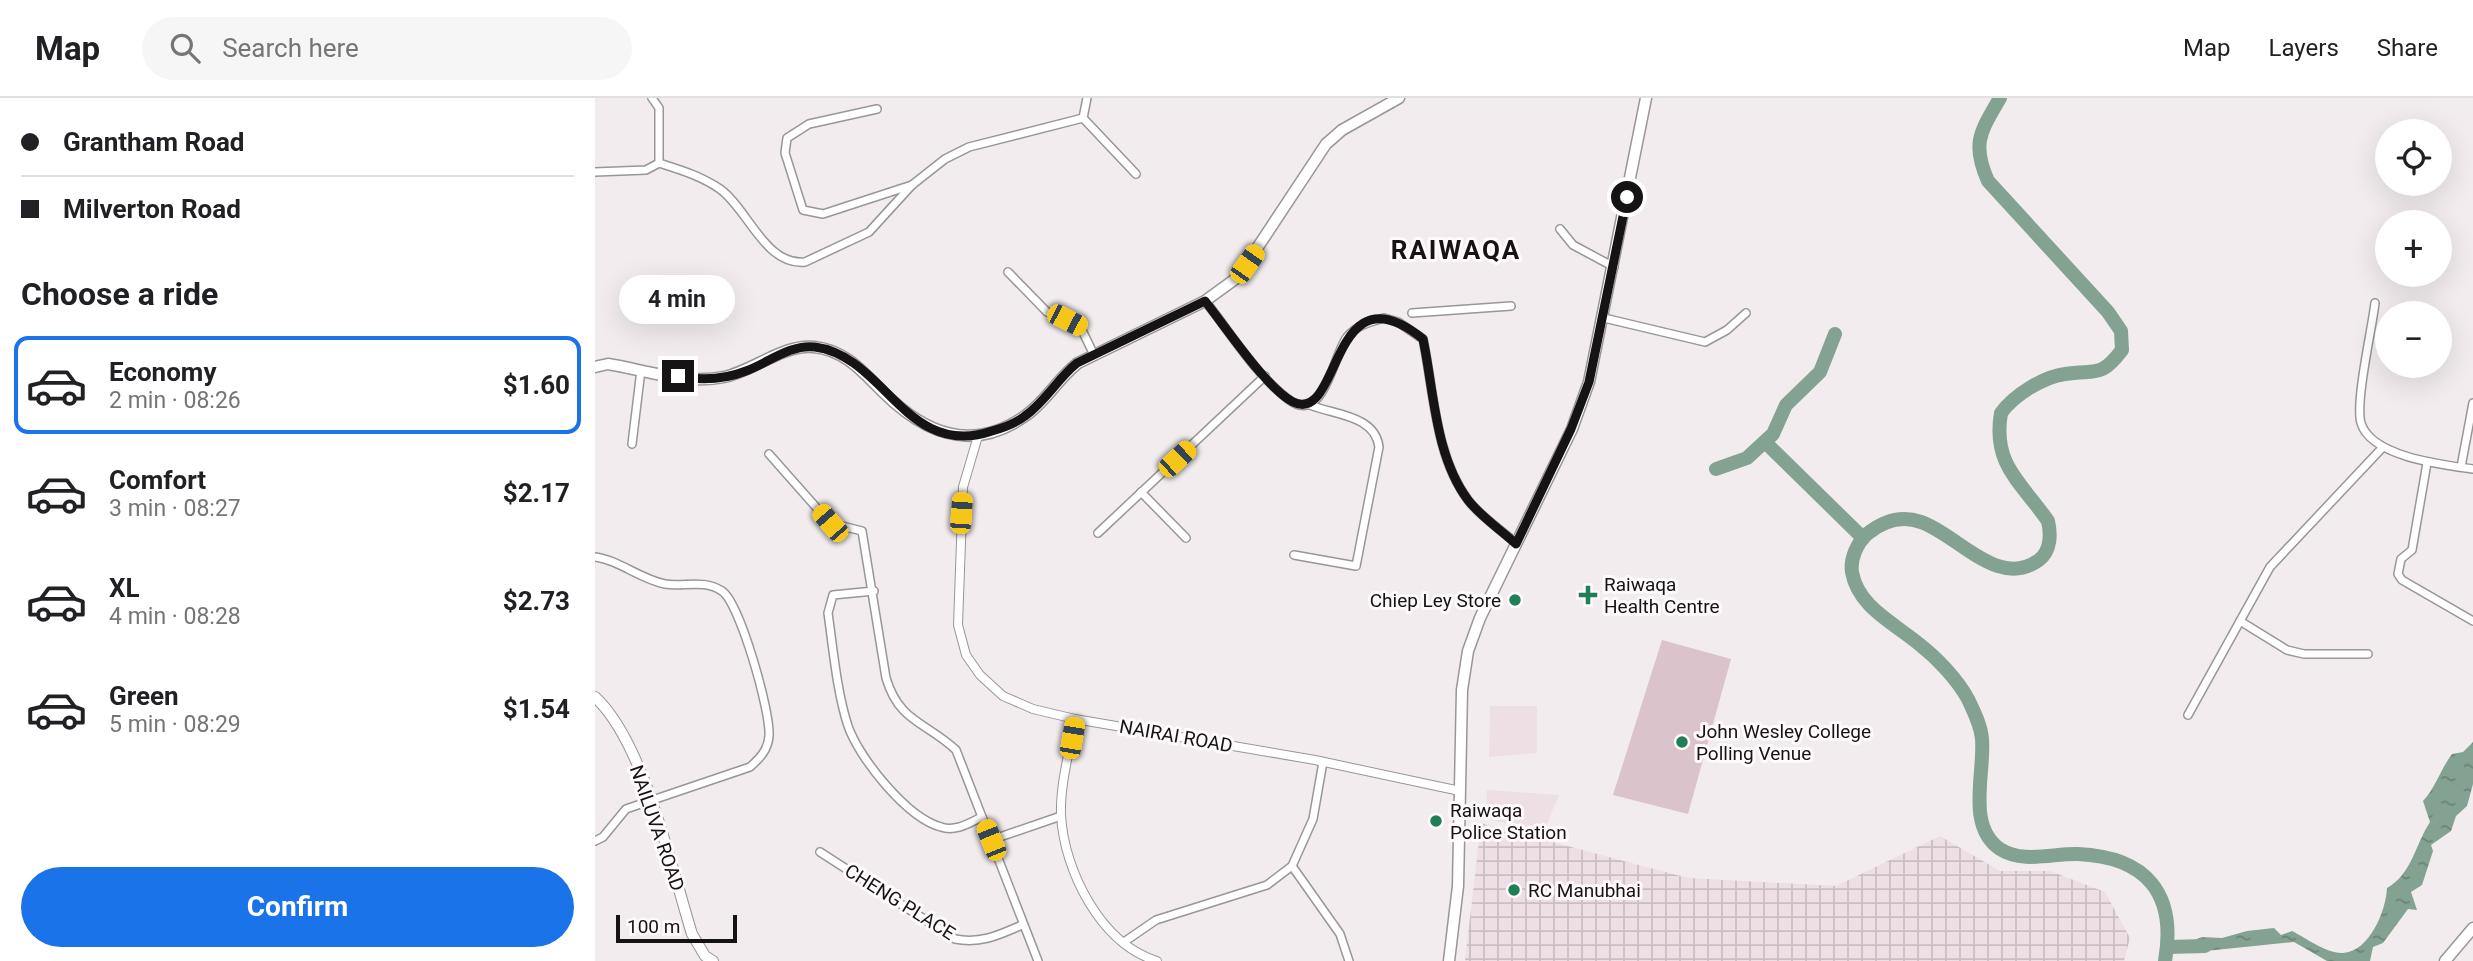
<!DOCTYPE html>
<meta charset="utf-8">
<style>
body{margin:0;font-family:Roboto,sans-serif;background:#f6f6f6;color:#202124;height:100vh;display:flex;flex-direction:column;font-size:26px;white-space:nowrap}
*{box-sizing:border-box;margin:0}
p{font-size:23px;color:#757577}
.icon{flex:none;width:38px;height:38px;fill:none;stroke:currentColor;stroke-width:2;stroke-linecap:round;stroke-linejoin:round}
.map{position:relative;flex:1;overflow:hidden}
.side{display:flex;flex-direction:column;background:#fff;width:595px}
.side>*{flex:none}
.top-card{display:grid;align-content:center;height:154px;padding:0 21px;background:#fff}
.tools{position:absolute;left:1780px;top:21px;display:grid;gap:14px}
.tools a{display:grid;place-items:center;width:77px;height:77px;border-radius:50%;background:#fff;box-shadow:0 7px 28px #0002;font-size:35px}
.scale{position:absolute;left:21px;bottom:18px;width:121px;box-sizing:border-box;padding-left:7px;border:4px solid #151313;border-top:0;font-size:19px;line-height:24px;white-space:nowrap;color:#151313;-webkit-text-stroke:5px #fff9fb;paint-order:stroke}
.end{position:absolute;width:32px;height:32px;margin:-16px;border:9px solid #151313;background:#fff;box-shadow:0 0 0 4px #fff}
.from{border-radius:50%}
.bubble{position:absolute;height:49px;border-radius:24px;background:#fff;box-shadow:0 7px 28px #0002;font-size:23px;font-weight:700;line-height:49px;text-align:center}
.car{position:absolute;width:21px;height:42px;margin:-21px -10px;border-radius:9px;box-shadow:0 0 5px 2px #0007;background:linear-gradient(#f5c518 24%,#345 0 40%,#f5c518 0 76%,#345 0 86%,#f5c518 0)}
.top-card b{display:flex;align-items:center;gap:24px;height:66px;font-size:26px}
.top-card b+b{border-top:2px solid #e0e0e0}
.top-card i{width:18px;height:18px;background:#202124}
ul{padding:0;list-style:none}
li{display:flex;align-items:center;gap:21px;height:98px;margin:0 14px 10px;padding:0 7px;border:4px solid transparent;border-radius:14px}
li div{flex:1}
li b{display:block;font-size:26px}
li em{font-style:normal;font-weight:700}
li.current{border-color:#1a73e8}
li>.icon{width:63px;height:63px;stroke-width:1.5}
h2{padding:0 21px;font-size:32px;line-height:84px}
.button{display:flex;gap:14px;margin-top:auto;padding:14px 21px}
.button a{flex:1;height:80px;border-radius:42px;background:#1a73e8;color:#fff;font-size:28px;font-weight:700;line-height:80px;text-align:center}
header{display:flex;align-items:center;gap:42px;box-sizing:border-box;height:98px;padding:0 35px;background:#fff;border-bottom:2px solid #e0e0e0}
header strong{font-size:33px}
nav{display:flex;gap:38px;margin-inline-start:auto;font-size:24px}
.search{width:490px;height:63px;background:#f6f6f6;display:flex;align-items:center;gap:18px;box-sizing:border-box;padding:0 24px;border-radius:38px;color:#757577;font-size:26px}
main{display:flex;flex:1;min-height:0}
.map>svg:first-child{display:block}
.built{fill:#eddfe4}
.industrial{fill:url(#industrial-grid)}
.park{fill:#dbc3cb}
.water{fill:url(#water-ripples)}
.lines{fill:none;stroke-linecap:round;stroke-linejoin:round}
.river{stroke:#84a291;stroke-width:14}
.minor-casing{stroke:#9a9596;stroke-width:10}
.tertiary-casing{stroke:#9a9596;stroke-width:10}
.secondary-casing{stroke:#9a9596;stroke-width:12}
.primary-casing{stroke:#9a9596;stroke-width:13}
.minor{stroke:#fff;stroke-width:7}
.tertiary{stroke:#fff;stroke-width:8}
.secondary{stroke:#fff;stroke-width:10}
.primary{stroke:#fff;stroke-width:10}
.route{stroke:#151313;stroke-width:9}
.poi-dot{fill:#1f8058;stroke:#fff9fb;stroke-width:2.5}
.labels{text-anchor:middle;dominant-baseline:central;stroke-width:6;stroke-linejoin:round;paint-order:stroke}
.poi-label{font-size:19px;fill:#151313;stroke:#fff9fb;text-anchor:start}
.street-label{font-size:19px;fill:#151313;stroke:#fff9fb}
.district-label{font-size:26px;font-weight:bold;letter-spacing:2px;fill:#151313;stroke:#fff9fb}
</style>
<header>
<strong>Map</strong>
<div class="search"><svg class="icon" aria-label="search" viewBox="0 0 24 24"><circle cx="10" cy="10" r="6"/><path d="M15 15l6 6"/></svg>Search here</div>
<nav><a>Map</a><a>Layers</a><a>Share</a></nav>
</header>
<main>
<section class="side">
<div class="top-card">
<b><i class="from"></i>Grantham Road</b>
<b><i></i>Milverton Road</b>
</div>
<h2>Choose a ride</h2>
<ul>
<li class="current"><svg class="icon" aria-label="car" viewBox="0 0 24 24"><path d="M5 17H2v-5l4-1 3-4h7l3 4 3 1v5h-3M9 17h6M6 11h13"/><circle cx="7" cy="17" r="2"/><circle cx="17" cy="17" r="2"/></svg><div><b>Economy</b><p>2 min · 08:26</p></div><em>$1.60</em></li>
<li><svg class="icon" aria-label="car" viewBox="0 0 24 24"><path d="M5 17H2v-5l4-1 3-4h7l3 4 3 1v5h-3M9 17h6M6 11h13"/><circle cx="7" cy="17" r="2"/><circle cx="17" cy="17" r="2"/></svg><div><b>Comfort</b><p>3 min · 08:27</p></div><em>$2.17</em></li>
<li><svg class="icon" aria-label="car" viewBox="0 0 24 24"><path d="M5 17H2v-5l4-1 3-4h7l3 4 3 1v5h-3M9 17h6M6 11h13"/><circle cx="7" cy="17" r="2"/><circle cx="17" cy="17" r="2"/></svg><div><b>XL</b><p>4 min · 08:28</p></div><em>$2.73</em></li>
<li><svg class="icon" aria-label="car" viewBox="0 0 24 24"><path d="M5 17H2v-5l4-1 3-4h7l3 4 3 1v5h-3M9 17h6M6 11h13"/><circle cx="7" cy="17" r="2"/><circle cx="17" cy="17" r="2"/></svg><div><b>Green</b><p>5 min · 08:29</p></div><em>$1.54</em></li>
</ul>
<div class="button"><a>Confirm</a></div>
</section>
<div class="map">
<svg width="1878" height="863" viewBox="0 0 1878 863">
<defs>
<pattern id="industrial-grid" width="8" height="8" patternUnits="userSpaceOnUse" patternTransform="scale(1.75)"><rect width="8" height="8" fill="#eddfe4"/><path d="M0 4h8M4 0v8" fill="none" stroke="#cabec3"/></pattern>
<pattern id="water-ripples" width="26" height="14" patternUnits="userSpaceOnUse" patternTransform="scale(1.75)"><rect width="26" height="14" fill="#84a291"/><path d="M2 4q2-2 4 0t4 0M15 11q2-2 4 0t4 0" fill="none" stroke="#6b8375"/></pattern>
</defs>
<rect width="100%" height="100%" fill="#f2ecee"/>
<g class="built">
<polygon points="895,608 942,608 942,655 894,659"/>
<polygon points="892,692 964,697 949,733 891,721"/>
</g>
<polygon class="industrial" points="886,725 1093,780 1241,788 1345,738 1405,773 1455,773 1510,794 1535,840 1529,863 870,863"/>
<polygon class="park" points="1067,542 1136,561 1093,716 1018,697"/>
<path class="water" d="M 1878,644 L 1878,686 L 1872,708 L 1861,718 L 1856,733 L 1836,747 L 1838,753 L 1827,787 L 1816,794 L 1822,812 L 1813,811 L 1788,845 L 1778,849 L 1775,863 L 1732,863 L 1699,844 L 1591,855 L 1589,846 L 1607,839 L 1627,840 L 1652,833 L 1679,830 L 1686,837 L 1697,833 C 1711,840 1732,856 1748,855 C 1774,854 1791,813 1792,790 C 1817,776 1820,747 1835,724 L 1828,703 C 1841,689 1845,672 1857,656 L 1868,654 Z"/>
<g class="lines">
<g class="river">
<path d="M 1405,0 C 1386,33 1376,45 1393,83 L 1513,214 L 1526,233 L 1527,252 C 1505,281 1501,271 1470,276 C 1448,279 1419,297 1406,315 C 1397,367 1427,385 1453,423 C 1456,436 1456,453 1444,462 C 1403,492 1362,436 1326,424 C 1306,417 1288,423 1272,436 C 1262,445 1255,461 1257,474 C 1263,509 1299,525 1324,546 C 1342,560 1362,581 1373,601 C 1379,614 1386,627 1387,641 C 1390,675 1371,728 1405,751 C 1428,766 1459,755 1483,756 C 1551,759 1582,795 1570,863"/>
<polyline points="1170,344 1268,440"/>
<polyline points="1121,371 1152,360 1178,336 1191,307 1225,274 1240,236"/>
<polyline points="1573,849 1610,848"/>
</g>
<defs>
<g id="minor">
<polyline points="57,0 64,10 64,65"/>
<polyline points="282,11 214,26 192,40 190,55 208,112 228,116 317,87"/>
<polyline points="488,20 541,76"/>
<polyline points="488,20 492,0"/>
<path d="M 0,74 L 51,72 L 64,65 C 86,72 106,78 125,91 C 153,111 170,168 210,164 L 274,134 L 317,87 L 350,61 L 374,49 L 488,20"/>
<polyline points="965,131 978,147 1019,169"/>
<polyline points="413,174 452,214 485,228 499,257"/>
<path d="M 610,203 C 636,235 660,276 693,301 C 729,329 738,257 752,239 C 762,227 775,224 789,220 L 803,224 L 828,241 C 839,294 840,358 873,402 C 885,418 906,432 921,445"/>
<path d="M 1780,205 C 1777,231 1760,304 1766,325 C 1776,359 1849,367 1878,371"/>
<polyline points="817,215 916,208"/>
<polyline points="1009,220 1110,244 1132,232 1151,215"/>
<polyline points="37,346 46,272"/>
<path d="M 174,356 L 235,425 L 267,433 L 291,580 C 304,624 331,624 361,652 L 443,863"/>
<polyline points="1832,365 1817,452 1806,461 1803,476 1807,482 1878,523"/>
<polyline points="1866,369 1878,305"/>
<polyline points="546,394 591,440"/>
<polyline points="503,435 670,278"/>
<path d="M 699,457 L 761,468 L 784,349 C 780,317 739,317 715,307"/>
<path d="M 0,459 C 24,462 45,481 70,486 C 89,489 109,481 127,493 C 145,505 176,615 174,638 C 173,652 165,660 155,669 L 31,711 L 8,739 L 0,743"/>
<path d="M 279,493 L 238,497 L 233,515 C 238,550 242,595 253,628 C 264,660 312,720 346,729 C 361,734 374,725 387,719"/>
<polyline points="1645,523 1692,552 1709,556 1773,556"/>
<polyline points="1593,617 1675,469 1788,349"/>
<polyline points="396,742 466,718"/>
<path d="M 225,754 L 360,841 C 386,846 404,837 427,827"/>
<polyline points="697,768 745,836 754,863"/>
<polyline points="529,844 561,822 672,787 697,768 718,721 728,664"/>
</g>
<g id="tertiary">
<polyline points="383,338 368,389 363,527 371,557 385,577 408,598 438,611 480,621 720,662 865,693"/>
<path d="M 480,621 C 475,652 465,685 466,717 C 469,773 506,846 562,863"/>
</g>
<path id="secondary" d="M 0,599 C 49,644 77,772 97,836 L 110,858 L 118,863"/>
<g id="primary">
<path d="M 0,269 L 13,266 C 50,272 92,287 129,279 C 158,273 188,246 219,249 C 250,252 268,274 288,294 C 330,336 377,355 430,318 C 451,304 463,280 483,265 L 610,203 L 643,179 L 731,46 L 747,32 L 804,0"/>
<polyline points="854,863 863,788 867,592 873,553 885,520 977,331 994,284 1051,0"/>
<polyline points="1850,863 1878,830"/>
</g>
</defs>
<use href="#minor" class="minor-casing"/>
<use href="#tertiary" class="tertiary-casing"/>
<use href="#secondary" class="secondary-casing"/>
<use href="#primary" class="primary-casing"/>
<use href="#minor" class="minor"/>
<use href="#tertiary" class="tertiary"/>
<use href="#secondary" class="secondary"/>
<use href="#primary" class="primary"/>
</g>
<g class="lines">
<path class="route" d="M 83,278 C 107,283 128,282 151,273 C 173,265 195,246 220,249 C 290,258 311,362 397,333 C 408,330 421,325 430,318 C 451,303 463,280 482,265 L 610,203 C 630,228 672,291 698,304 C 747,328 734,165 828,241 C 839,293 840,358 873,402 C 885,418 906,432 921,446 L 976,331 L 994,284 L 1032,99"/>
</g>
<g class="poi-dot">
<path d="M989.5 486.5h7v7h7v7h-7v7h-7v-7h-7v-7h7z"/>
<circle cx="920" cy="502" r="7"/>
<circle cx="1087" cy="644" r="7"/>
<circle cx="841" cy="723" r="7"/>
<circle cx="919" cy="792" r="7"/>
</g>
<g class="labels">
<g class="poi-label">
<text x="1009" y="486">Raiwaqa<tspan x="1009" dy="22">Health Centre</tspan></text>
<text x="906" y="502" text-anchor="end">Chiep Ley Store</text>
<text x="1101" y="633">John Wesley College<tspan x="1101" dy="22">Polling Venue</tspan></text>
<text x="855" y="712">Raiwaqa<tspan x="855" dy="22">Police Station</tspan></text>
<text x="933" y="792">RC Manubhai</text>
</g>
<g class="street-label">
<text transform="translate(581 638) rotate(10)">NAIRAI ROAD</text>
<text transform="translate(62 730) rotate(71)">NAILUVA ROAD</text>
<text transform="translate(305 804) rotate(32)">CHENG PLACE</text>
</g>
<g class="district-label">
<text x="861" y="152">RAIWAQA</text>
</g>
</g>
</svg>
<div class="tools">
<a><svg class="icon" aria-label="locate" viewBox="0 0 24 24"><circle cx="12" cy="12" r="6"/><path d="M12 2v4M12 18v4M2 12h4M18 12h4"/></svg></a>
<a>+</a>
<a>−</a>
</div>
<div class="scale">100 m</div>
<i class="end from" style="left:1032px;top:99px"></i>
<i class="end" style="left:83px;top:278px"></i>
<div class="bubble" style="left:24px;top:177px;width:116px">4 min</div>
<i class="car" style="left:652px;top:166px;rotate:35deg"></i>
<i class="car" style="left:472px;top:222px;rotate:117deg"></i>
<i class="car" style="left:582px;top:361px;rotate:47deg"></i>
<i class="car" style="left:366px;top:415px;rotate:4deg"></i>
<i class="car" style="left:235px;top:425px;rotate:319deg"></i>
<i class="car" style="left:477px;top:640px;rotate:10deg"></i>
<i class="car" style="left:396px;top:742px;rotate:338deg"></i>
</div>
</main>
